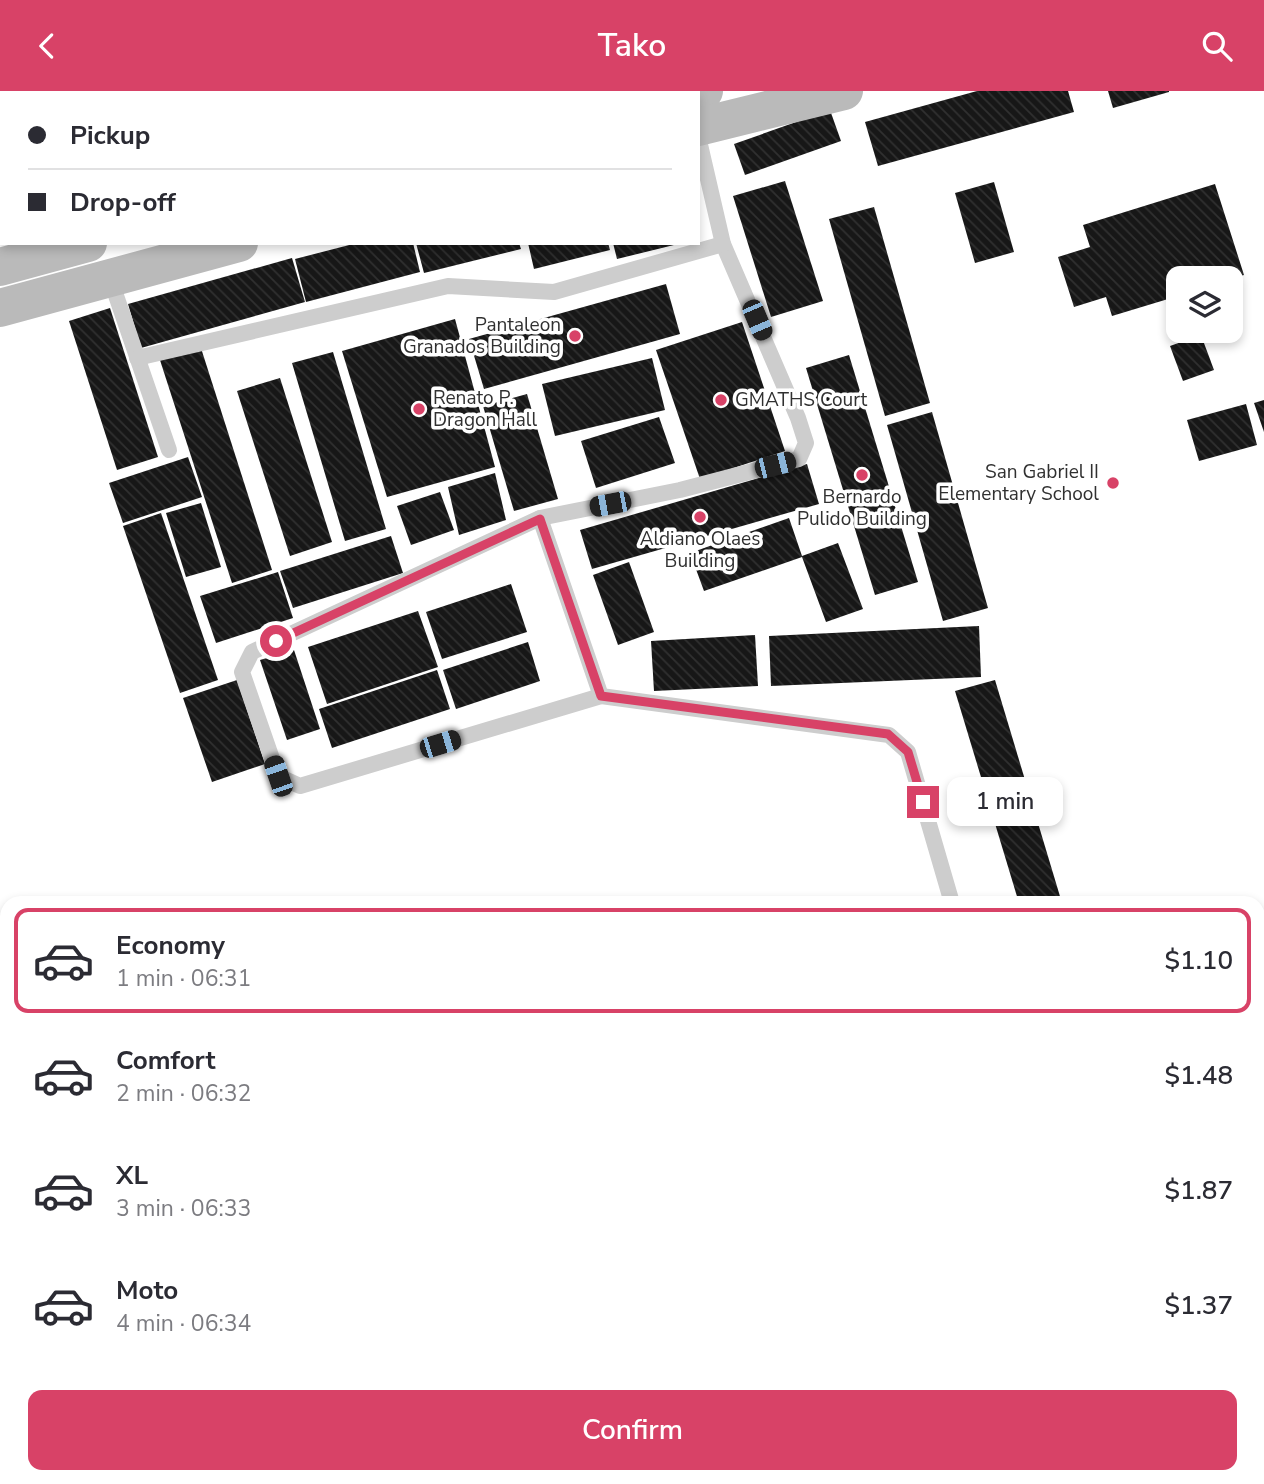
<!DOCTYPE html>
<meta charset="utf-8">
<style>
body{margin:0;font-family:"Nunito Sans",sans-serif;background:#f7f7f7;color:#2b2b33;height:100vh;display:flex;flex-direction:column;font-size:26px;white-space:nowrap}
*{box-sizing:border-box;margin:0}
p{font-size:23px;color:#7c7c81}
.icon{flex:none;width:38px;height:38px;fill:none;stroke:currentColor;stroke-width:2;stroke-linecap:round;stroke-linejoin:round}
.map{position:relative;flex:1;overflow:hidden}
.details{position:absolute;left:0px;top:805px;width:1265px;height:588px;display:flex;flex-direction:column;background:#fff;border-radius:21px 21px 0 0;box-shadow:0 4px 10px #0003}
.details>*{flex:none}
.top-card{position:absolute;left:0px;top:0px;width:700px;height:154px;box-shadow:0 4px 10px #0003;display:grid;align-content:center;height:154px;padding:0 28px;background:#fff}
.controls{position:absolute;left:1166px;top:175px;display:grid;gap:14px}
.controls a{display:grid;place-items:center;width:77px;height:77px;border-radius:14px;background:#fff;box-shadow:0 4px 10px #0003;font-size:35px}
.end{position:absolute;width:32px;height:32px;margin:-16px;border:9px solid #d84267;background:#fff;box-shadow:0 0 0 4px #fff}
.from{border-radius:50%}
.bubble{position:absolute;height:49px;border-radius:14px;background:#fff;box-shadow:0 4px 10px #0003;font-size:23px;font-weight:600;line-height:49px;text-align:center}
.car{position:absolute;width:21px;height:42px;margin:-21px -10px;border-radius:9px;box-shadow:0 0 5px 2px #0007;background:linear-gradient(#222 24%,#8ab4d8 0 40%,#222 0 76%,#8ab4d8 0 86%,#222 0)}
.top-card b{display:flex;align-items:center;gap:24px;height:66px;font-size:26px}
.top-card b+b{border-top:2px solid #e1e1e2}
.top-card i{width:18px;height:18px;background:#2b2b33}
ul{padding:12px 0 0;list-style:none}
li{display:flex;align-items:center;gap:21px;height:105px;margin:0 14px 10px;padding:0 14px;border:4px solid transparent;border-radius:14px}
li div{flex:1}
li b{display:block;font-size:26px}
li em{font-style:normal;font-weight:600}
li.current{border-color:#d84267}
li>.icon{width:63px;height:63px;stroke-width:1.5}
.button{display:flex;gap:14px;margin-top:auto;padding:14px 28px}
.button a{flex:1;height:80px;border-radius:14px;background:#d84267;color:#fff;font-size:28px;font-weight:600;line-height:80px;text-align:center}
header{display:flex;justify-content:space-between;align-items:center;height:91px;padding:0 28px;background:#d84267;color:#fff;font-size:32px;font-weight:600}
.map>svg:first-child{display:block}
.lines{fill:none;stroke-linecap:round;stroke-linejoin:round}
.stream{stroke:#cbe2e8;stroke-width:9}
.building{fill:url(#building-back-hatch)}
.lane{stroke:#cdcdcd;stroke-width:16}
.street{stroke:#cdcdcd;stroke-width:32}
.secondary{stroke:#bababa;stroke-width:38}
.route{stroke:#d84267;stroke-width:9}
.poi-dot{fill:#d84267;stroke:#fff;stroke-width:2.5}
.labels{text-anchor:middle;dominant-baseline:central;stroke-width:7;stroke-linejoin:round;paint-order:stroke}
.poi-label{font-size:19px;fill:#303030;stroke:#fff;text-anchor:end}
</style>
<header><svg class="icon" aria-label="back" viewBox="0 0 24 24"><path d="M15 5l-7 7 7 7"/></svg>Tako<svg class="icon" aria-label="search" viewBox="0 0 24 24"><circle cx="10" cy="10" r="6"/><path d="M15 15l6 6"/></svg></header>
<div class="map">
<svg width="1264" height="1393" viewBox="0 0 1264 1393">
<defs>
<pattern id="building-back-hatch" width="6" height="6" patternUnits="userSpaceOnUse" patternTransform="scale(1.75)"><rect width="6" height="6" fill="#171717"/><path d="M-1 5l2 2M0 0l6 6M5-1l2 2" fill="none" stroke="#303030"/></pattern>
</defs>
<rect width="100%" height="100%" fill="#fff"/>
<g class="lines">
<g class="stream">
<polyline points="1258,1280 1264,1282"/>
<polyline points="312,1393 351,1386"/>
</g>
</g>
<g class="building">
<polygon points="977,0 1068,0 1074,21 878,75 865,31"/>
<polygon points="1108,0 1169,0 1169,1 1113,17"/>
<polygon points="830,19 841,50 745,84 734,53"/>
<polygon points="785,90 823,210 771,226 733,105"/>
<polygon points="994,91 1014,161 975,172 955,102"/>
<polygon points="1215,93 1244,184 1230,188 1178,187 1178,205 1112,225 1106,206 1074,216 1058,166 1090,156 1083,134"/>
<polygon points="874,116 930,312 885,325 829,128"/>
<polygon points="357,152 413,152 420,181 306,211 295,168"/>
<polygon points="416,152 519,152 521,158 424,182"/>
<polygon points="528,152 608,152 610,159 534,178"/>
<polygon points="613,152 677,152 678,153 617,168"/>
<polygon points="292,167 305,211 141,257 128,213"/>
<polygon points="666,193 680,243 484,298 469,248"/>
<polygon points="110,217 158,366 117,379 69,230"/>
<polygon points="455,228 495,376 387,406 342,260"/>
<polygon points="742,231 785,360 700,388 656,259"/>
<polygon points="1201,244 1214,279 1183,290 1170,255"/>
<polygon points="200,254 272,479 232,492 159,266"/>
<polygon points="333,261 386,438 345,450 292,272"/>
<polygon points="849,264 918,491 875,504 806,277"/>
<polygon points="652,267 665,319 555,345 542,293"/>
<polygon points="280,287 332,451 290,465 237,300"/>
<polygon points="527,303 558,408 514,420 483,315"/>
<polygon points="1264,309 1264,341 1254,312"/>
<polygon points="1246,313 1257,354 1199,370 1187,329"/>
<polygon points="932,321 988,517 943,530 887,334"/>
<polygon points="659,326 675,372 596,397 581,350"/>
<polygon points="188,366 202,406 123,432 109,392"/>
<polygon points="807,373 819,413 592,478 580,439"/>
<polygon points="495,382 506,429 459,444 448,396"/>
<polygon points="440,401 454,439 411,454 397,415"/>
<polygon points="201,412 221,476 186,486 166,422"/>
<polygon points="161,422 218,589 180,602 123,435"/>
<polygon points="789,427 802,465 838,452 863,518 826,531 802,466 704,500 690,462"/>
<polygon points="391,445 403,482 293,517 280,480"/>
<polygon points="629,471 654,541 618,554 593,484"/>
<polygon points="278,481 293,527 216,552 200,505"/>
<polygon points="511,493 527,541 442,568 426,521"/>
<polygon points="418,520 438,576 327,613 308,556"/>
<polygon points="979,535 981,586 771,595 769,545"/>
<polygon points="755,544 758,595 654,600 651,550"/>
<polygon points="528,551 540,590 456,618 443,579"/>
<polygon points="294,559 320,638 287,649 260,569"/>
<polygon points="437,579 450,618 332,657 319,618"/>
<polygon points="237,589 265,673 212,691 183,607"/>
<polygon points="995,589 1062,812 1019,812 955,600"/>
<polygon points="1258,994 1264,1006 1264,1024 1258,1027"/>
</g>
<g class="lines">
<g class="lane">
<polyline points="698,45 723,153 798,327 806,352 799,368 680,399 540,427 601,605 889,644 908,661 952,812"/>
<polyline points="110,187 169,359"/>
<polyline points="137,267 448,195 554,201 723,153"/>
<polyline points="540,427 252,561 242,581 278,685 300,695 601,605"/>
</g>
<g class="street">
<polyline points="522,0 522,2"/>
<polyline points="0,55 2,55"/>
<polyline points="1258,1092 1264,1088"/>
</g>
<g class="secondary">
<polyline points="695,2 704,0"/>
<polyline points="698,36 844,0"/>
<polyline points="0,176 88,152"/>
<polyline points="0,217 239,152"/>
</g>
</g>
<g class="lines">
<polyline class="route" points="276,550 540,428 601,605 888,643 908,661 923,711"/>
</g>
<g class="poi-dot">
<circle cx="575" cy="245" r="7"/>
<circle cx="721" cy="309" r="7"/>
<circle cx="419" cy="318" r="7"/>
<circle cx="862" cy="384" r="7"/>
<circle cx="1113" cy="392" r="7"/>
<circle cx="700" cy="426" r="7"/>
</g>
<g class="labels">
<g class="poi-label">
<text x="561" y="234">Pantaleon<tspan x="561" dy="22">Granados Building</tspan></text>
<text x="433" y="307" text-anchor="start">Renato P.<tspan x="433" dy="22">Dragon Hall</tspan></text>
<text x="735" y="309" text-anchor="start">GMATHS Court</text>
<text x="1099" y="381">San Gabriel II<tspan x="1099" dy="22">Elementary School</tspan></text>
<text x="862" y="406" text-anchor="middle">Bernardo<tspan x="862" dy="22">Pulido Building</tspan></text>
<text x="700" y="448" text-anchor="middle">Aldiano Olaes<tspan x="700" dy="22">Building</tspan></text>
</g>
</g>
</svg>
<div class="controls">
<a><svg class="icon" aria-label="layers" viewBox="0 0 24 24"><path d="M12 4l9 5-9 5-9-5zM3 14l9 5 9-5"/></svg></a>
</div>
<i class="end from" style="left:276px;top:550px"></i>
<i class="end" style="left:923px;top:711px"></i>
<div class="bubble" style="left:947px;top:686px;width:116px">1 min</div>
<i class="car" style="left:757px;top:229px;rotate:157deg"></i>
<i class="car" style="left:775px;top:374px;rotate:76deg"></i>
<i class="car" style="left:610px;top:413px;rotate:259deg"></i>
<i class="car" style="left:440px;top:653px;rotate:73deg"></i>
<i class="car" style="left:278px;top:685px;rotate:341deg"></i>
<div class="top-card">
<b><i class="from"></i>Pickup</b>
<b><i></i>Drop-off</b>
</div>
<section class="details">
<ul>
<li class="current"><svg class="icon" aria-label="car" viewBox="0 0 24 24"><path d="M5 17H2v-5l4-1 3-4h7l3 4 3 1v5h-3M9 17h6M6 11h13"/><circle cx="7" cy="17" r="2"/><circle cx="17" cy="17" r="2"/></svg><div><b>Economy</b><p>1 min · 06:31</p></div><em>$1.10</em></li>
<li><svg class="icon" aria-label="car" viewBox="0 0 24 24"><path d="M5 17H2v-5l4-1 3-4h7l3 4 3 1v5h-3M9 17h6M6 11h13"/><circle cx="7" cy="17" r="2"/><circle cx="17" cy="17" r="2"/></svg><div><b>Comfort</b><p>2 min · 06:32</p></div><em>$1.48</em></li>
<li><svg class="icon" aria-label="car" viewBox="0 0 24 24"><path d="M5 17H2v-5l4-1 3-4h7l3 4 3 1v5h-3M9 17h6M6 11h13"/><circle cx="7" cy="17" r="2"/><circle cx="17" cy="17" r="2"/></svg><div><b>XL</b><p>3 min · 06:33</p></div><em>$1.87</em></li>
<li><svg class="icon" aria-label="car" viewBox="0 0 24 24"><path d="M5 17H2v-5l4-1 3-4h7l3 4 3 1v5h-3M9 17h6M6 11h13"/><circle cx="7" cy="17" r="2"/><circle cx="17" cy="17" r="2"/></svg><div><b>Moto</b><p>4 min · 06:34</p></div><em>$1.37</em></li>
</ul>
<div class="button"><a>Confirm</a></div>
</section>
</div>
